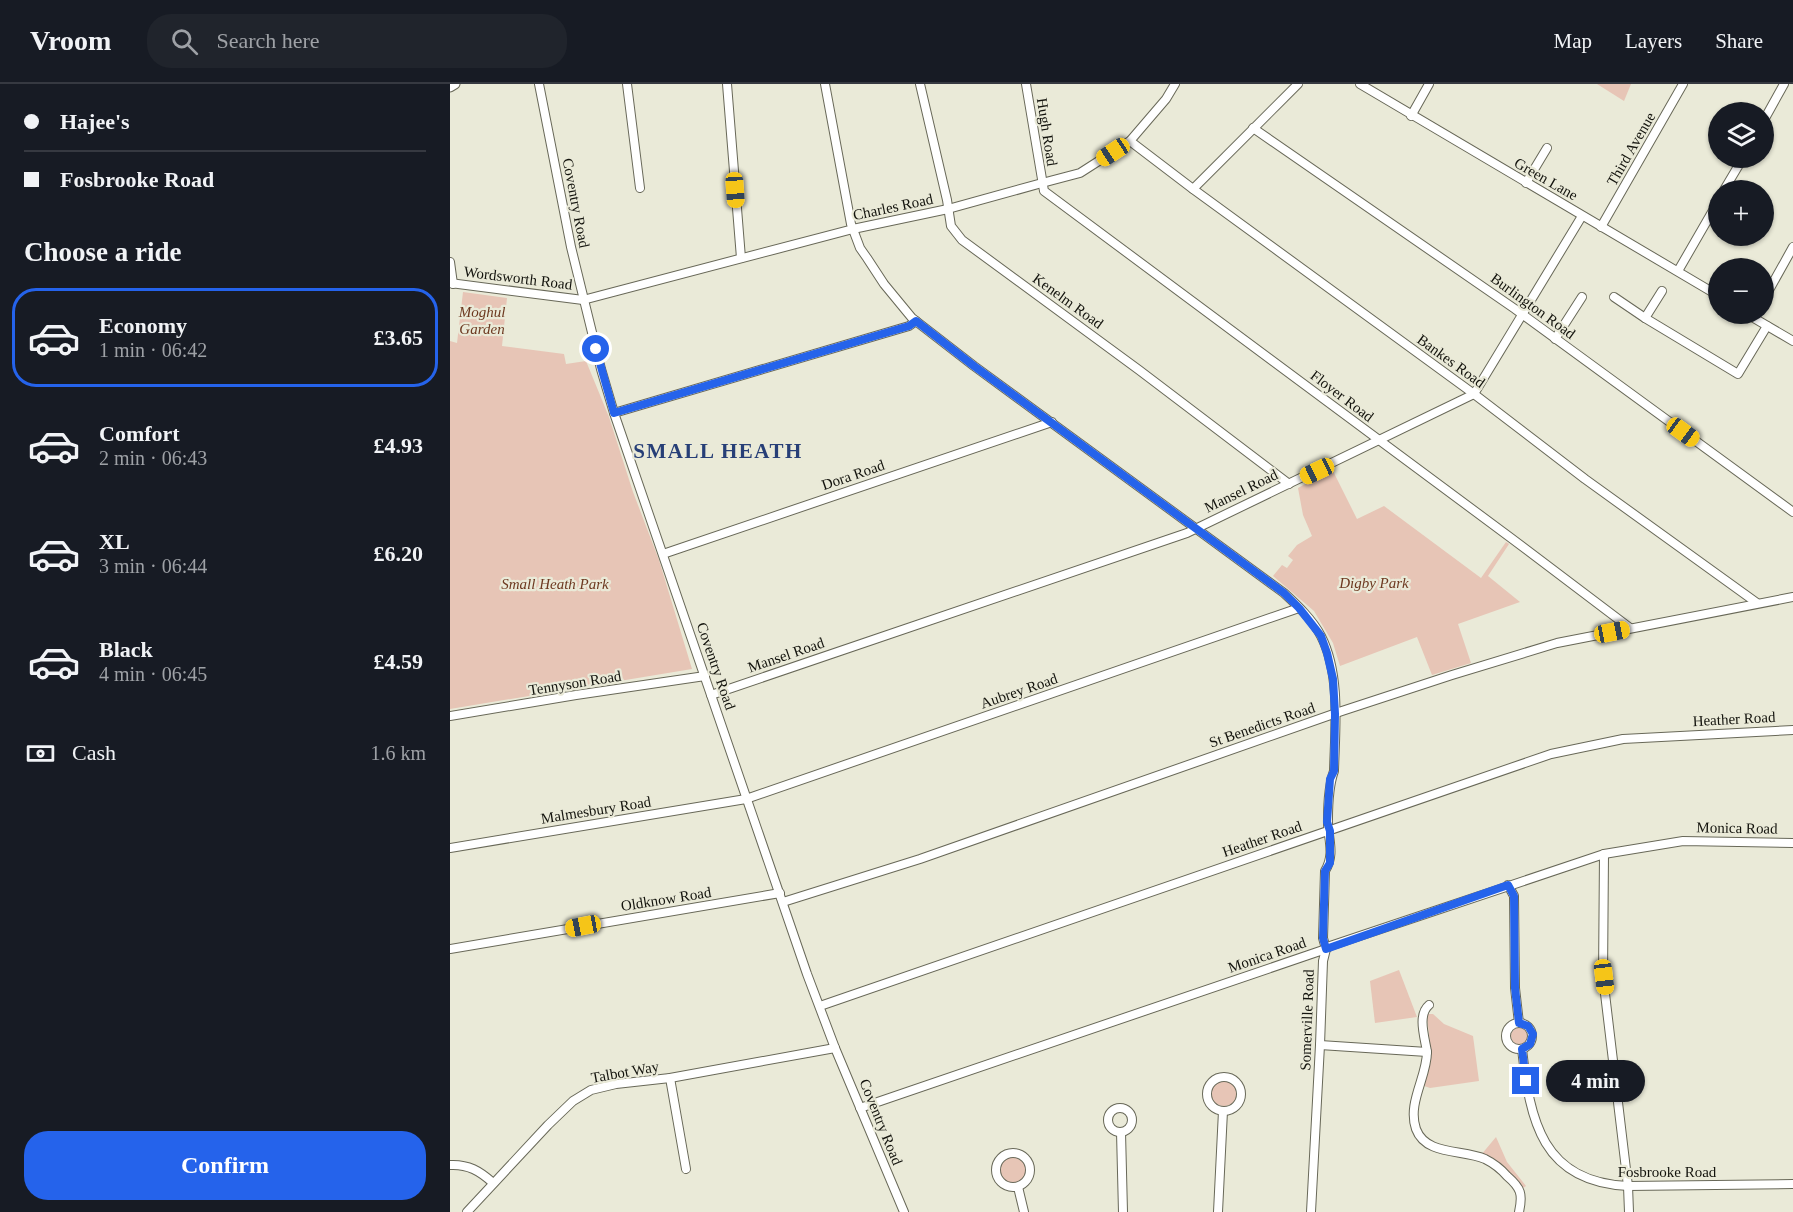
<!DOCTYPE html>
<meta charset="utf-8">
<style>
body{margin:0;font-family:"Times New Roman",serif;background:#20242c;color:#f1f3f6;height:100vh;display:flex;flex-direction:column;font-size:22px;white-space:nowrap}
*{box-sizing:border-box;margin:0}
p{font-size:20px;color:#9ea1a6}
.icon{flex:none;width:33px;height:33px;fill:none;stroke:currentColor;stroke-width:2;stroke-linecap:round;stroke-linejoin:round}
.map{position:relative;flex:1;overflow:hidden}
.side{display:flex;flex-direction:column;background:#171b24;width:450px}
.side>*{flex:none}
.banner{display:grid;align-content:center;height:132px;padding:0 24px;background:#171b24}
.fabs{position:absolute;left:1258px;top:18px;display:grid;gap:12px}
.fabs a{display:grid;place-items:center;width:66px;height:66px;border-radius:50%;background:#171b24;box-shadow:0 2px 4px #0004;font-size:30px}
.end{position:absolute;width:27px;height:27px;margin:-14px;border:8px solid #2563eb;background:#fff;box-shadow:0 0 0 3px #fff}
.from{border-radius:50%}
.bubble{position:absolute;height:42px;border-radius:21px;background:#171b24;box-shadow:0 2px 4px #0004;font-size:20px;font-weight:700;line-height:42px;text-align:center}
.car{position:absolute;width:18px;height:36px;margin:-18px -9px;border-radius:8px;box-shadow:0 0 4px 2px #0007;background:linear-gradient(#f5c518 24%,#345 0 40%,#f5c518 0 76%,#345 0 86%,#f5c518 0)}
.banner b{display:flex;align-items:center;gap:21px;height:57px;font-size:22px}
.banner b+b{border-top:2px solid #363941}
.banner i{width:15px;height:15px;background:#f1f3f6}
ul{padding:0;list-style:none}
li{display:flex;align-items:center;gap:18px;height:99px;margin:0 12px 9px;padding:0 12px;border:3px solid transparent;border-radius:24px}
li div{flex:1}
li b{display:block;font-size:22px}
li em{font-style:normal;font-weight:700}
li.on{border-color:#2563eb}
li>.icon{width:54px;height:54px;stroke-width:1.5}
h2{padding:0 24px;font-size:27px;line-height:72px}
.pay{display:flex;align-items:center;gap:15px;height:66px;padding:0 24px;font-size:22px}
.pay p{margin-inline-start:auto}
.cta{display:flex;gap:12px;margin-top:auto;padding:12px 24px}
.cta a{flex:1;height:69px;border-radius:24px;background:#2563eb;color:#fff;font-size:24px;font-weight:700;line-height:69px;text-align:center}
header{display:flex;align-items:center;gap:36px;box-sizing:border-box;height:84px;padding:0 30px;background:#171b24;border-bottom:2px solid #363941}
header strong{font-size:28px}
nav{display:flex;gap:33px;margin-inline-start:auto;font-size:21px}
.search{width:420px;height:54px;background:#20242c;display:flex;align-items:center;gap:15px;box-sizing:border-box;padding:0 21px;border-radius:24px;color:#9ea1a6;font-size:22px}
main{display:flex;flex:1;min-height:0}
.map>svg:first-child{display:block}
.green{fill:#e7c5b6}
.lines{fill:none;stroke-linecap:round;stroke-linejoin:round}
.minor-casing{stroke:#686858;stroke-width:10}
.major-casing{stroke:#686858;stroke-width:11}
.minor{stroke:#fff;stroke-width:8}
.major{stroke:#fff;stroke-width:9}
.route{stroke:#2563eb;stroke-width:8}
.labels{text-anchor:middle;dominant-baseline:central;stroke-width:4.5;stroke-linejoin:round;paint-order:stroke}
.street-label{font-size:15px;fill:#13130d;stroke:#eaead8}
.park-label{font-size:15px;font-style:italic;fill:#6d3920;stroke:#eaead8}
.district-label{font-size:21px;font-weight:bold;letter-spacing:1.5px;fill:#273f77;stroke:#eaead8}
</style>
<header>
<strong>Vroom</strong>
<div class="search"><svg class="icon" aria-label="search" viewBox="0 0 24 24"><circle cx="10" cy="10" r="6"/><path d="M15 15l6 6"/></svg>Search here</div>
<nav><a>Map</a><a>Layers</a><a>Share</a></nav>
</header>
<main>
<section class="side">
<div class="banner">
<b><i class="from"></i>Hajee's</b>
<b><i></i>Fosbrooke Road</b>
</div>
<h2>Choose a ride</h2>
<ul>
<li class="on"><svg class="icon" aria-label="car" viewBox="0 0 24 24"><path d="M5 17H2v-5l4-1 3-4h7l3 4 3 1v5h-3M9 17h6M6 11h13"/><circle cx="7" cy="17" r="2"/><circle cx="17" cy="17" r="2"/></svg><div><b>Economy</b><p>1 min · 06:42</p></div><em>£3.65</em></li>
<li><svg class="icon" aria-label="car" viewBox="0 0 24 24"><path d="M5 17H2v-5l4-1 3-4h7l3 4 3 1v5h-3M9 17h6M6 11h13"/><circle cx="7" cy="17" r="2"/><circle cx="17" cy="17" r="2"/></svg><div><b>Comfort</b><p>2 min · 06:43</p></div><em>£4.93</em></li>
<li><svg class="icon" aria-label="car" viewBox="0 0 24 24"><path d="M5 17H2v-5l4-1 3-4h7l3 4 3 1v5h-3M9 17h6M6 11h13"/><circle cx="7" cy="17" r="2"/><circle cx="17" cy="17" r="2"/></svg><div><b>XL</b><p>3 min · 06:44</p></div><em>£6.20</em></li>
<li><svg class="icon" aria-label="car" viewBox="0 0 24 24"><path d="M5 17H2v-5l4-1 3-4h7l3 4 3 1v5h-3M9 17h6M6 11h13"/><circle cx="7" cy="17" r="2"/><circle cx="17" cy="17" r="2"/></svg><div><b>Black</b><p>4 min · 06:45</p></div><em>£4.59</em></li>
</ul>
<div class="pay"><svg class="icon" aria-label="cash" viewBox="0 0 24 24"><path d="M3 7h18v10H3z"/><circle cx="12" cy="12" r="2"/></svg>Cash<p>1.6 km</p></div>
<div class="cta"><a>Confirm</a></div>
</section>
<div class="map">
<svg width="1343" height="1128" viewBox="0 0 1343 1128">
<rect width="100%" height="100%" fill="#eaead8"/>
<g class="green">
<polygon points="1147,0 1181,0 1174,17"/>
<polygon points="13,208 57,214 52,262 114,270 116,280 136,277 159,333 183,408 209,476 242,585 0,625 0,257 7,259"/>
<polygon points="882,385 907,435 934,422 1031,494 1056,458 1059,460 1038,492 1070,518 1008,540 1021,579 982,591 967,553 890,582 883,559 864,527 823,492 832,481 837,484 843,476 838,472 847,461 862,452 853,431 848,404"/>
<polygon points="949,886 967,933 925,939 920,897"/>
<path d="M 978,930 L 983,930 L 994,940 L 1023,952 L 1029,997 L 980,1004 L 974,1002 C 981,974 981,963 977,934 Z"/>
<circle cx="1070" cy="952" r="9"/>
<circle cx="774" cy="1009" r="13"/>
<polygon points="1046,1053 1057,1078 1076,1102 1073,1104 1055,1085 1031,1071"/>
<circle cx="563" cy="1086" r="14"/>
</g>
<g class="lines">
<defs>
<g id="minor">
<polyline points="89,0 121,163 151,285 164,329 357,890 385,964 454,1128"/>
<polyline points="177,0 190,104"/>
<polyline points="277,0 291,174"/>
<path d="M 375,0 L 401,140 L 410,164 L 417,174 L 434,200 L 462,234 L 524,282 L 834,509 C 848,522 862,535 871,552 C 891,591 885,645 884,687 C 879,701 878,719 878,735 C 877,753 886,769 875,787 L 873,854 L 876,865 L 873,877 L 870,961 L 861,1128"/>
<polyline points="470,0 497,116 501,142 512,156 689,286 839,400"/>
<polyline points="576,0 594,107 1061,454 1180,544"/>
<polyline points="910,0 1269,212"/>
<polyline points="961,32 979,0"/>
<polyline points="1314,36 1334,0"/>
<polyline points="803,44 1065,225 1343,428"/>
<polyline points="680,57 743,105 1024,310 1135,395 1307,519"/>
<polyline points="1076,99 1097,64"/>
<polyline points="743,105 848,0"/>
<polyline points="1274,106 1293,74"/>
<polyline points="1151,143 1233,0"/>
<polyline points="0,178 3,200"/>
<polyline points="1228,187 1269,116"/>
<polyline points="0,199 133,216 403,145 498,125 592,99 630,89 680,57 716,15 725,0"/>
<polyline points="1212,207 1195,234 1288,290 1317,242"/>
<polyline points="1164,213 1195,234"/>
<polyline points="1314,215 1343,163"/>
<polyline points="1297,230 1343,257"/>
<polyline points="1105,255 1132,213"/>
<polyline points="164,329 459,242 466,237"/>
<polyline points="213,470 602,338"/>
<polyline points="261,611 737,449 1024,310 1132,132"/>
<polyline points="0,632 126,611 255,592"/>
<polyline points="0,764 296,715 849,524"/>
<polyline points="1154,770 1153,893 1178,1102 1179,1128"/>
<polyline points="1058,801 1064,812 1065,904 1069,939"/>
<polyline points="333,818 470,775 892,627 1002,591 1107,559 1343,513"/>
<polyline points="0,865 330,809"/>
<polyline points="370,922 1101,670 1173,655 1343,646"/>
<circle cx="1069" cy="952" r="13"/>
<path d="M 870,961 L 977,968 C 977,993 957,1019 966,1045 C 976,1072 1013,1065 1035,1075 C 1043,1079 1051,1085 1057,1092 C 1071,1104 1073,1110 1069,1128"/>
<path d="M 1072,965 C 1080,1037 1092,1098 1178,1102 L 1343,1100"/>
<path d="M 977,968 C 975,954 967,931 979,921"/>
<circle cx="774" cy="1010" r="17"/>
<polyline points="220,994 236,1085"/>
<polyline points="410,1024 876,865 880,862 1154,770 1233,757 1343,759"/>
<circle cx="670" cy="1036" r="12"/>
<polyline points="671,1048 673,1128"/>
<circle cx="563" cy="1086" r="17"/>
<path d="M 0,1081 C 18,1080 30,1087 43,1099"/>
<polyline points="568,1103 574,1128"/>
<polyline points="17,1128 98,1041 123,1017 141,1006 166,1000 220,994 385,964"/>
<polyline points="768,1128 773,1027"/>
</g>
<polyline id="major" points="0,3 5,0"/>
</defs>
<use href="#minor" class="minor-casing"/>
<use href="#major" class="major-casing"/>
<use href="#minor" class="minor"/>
<use href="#major" class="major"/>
</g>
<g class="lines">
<polyline class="route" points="146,265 164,329 459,242 466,237 524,282 834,509 849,524 871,552 877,569 883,595 885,630 884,687 880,695 877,738 880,747 880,779 875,787 873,854 876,865 1058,801 1064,812 1065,904 1069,939 1078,942 1083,950 1080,960 1072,965 1076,997"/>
</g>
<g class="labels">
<g class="street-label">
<text transform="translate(597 48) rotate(81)">Hugh Road</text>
<text transform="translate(1181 65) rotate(-60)">Third Avenue</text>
<text transform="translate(1096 95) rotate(30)">Green Lane</text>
<text transform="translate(126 119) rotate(79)">Coventry Road</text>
<text transform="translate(443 123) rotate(-12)">Charles Road</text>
<text transform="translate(68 194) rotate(7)">Wordsworth Road</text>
<text transform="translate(618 217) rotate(36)">Kenelm Road</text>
<text transform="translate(1083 222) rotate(36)">Burlington Road</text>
<text transform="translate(1001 277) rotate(36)">Bankes Road</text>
<text transform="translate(892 312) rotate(37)">Floyer Road</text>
<text transform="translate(403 391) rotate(-19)">Dora Road</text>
<text transform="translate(791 407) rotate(-26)">Mansel Road</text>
<text transform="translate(336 571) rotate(-19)">Mansel Road</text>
<text transform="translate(266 582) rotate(71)">Coventry Road</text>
<text transform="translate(125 599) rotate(-9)">Tennyson Road</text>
<text transform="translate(569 607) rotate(-19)">Aubrey Road</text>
<text transform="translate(1284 635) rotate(-3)">Heather Road</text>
<text transform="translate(812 641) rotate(-19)">St Benedicts Road</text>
<text transform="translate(146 726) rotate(-9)">Malmesbury Road</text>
<text transform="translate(1287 744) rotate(1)">Monica Road</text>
<text transform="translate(812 755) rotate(-19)">Heather Road</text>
<text transform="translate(216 815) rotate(-9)">Oldknow Road</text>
<text transform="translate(817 871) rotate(-19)">Monica Road</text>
<text transform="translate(857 936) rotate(-88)">Somerville Road</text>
<text transform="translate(175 988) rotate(-10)">Talbot Way</text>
<text transform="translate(431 1038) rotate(68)">Coventry Road</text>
<text x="1217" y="1088">Fosbrooke Road</text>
</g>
<g class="park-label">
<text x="32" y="228">Moghul<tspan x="32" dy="17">Garden</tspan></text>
<text x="924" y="499">Digby Park</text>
<text x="105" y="500">Small Heath Park</text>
</g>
<g class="district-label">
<text x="268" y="367">SMALL HEATH</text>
</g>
</g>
</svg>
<div class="fabs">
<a><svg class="icon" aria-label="layers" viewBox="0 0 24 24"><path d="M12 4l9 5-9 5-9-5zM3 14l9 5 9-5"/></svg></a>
<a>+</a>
<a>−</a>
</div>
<i class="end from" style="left:146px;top:265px"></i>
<i class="end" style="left:1076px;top:997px"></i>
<div class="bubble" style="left:1096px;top:976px;width:99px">4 min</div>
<i class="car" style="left:663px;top:68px;rotate:237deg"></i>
<i class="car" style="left:285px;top:106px;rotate:176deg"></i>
<i class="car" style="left:1233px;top:348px;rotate:126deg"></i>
<i class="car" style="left:867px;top:387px;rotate:245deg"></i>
<i class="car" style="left:1162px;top:548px;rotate:79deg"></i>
<i class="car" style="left:133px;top:842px;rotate:259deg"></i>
<i class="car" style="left:1154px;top:893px;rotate:173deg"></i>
</div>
</main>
